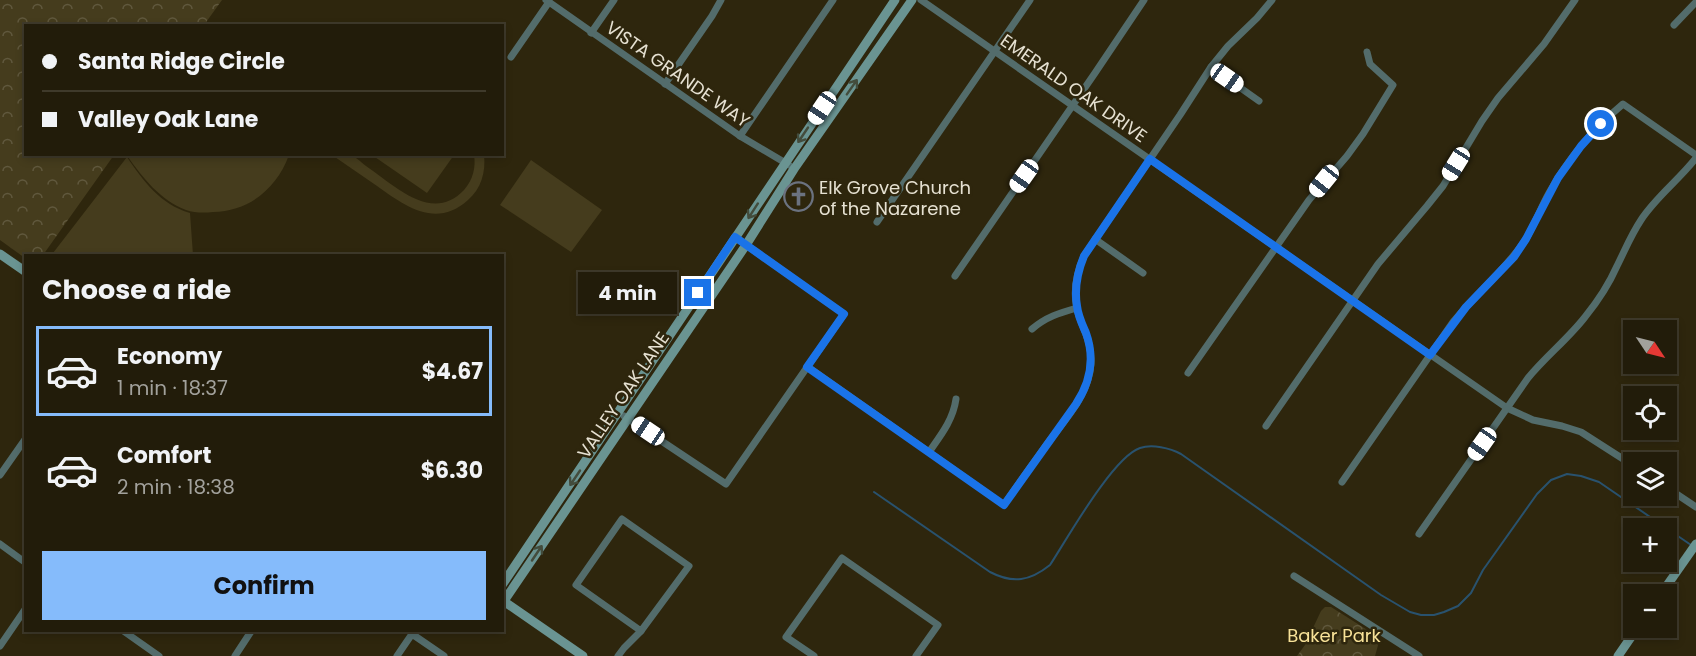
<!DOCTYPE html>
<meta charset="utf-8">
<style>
body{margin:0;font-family:Poppins,sans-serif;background:#2a2513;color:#f1f3f6;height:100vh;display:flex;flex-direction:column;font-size:22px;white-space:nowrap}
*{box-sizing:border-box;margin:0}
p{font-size:20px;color:#a2a19c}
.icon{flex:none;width:33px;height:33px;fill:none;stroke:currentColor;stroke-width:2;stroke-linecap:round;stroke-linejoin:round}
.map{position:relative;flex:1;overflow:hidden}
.side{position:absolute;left:24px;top:254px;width:480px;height:378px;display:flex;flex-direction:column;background:#221c0a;border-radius:0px;box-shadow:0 3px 9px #0003,0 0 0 2px #3f3a2b}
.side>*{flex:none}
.hud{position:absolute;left:24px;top:24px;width:480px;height:132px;border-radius:0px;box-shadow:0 3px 9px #0003,0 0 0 2px #3f3a2b;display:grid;align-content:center;height:132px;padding:0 18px;background:#221c0a}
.needle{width:39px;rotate:125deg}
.tools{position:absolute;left:1623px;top:320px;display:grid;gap:12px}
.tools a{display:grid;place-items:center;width:54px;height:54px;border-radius:0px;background:#221c0a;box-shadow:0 3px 9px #0003,0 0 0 2px #3f3a2b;font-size:30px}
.end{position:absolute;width:27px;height:27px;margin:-14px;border:8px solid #1a73e8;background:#fff;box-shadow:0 0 0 3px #fff}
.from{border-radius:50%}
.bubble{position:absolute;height:42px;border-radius:0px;background:#221c0a;box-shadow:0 3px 9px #0003,0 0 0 2px #3f3a2b;font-size:20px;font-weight:700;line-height:42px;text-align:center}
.car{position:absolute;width:18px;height:36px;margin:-18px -9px;border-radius:8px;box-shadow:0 0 4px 2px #0007;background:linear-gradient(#fff 24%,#345 0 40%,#fff 0 76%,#345 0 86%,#fff 0)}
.hud b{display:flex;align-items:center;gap:21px;height:57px;font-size:22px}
.hud b+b{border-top:2px solid #3f3a2b}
.hud i{width:15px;height:15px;background:#f1f3f6}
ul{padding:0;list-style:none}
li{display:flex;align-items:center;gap:18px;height:90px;margin:0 12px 9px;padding:0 6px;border:3px solid transparent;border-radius:0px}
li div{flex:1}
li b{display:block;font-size:22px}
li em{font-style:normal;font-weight:700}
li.active{border-color:#85bbfb}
li>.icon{width:54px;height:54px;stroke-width:1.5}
h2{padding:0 18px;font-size:27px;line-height:72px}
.primary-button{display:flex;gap:12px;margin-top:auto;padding:12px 18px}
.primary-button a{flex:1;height:69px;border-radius:0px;background:#85bbfb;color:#111;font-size:24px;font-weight:700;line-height:69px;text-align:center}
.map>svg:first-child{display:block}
.park{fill:url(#park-crowns)}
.pitch{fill:#453c1d}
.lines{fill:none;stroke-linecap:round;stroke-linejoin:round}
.stream{stroke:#29526e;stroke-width:2}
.street{stroke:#536c6b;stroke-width:7}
.secondary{stroke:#6a9492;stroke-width:9}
.oneway{stroke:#434c3c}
.route{stroke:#1a73e8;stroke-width:8}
.labels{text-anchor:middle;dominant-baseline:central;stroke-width:5;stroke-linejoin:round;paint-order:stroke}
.street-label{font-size:18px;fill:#e6e1d2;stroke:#2e260d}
.poi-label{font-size:18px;fill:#e6e1d2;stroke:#2e260d;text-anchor:start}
.park-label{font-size:18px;fill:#f8e298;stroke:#2e260d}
</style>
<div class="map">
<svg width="1696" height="656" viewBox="0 0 1696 656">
<defs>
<pattern id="park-crowns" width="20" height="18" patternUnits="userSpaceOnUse" patternTransform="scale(1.5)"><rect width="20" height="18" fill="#453c1d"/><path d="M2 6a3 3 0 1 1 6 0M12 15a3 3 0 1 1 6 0" fill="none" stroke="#60583d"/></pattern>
</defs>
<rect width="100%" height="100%" fill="#2e260d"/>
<g class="park">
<polygon points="0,0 222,0 204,25 26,26 26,154 114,155 43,255 26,255 25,258 0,240"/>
<polygon points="1325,607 1331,607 1380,638 1375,656 1297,656 1305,645 1321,611"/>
</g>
<g class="pitch">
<path d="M 130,154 L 289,154 L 289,155 C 277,188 250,211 213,212 C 205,213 194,213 186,210 C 160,200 143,178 128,157 Z"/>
<path d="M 332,155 C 337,154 345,153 350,155 C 356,157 361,162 366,166 C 394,185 432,224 464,190 C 473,180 476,167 474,155 L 484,155 C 486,172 481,189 468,200 C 436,229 405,206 377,186 C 362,176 347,165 332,155 Z"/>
<polygon points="372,155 454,155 427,193"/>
<path d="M 127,157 C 144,182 160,204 190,213 L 193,255 L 53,255 L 53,253 Z"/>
<polygon points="531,160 602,210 571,252 500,205"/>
</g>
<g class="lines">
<path class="stream" d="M 874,492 L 990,572 C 1013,584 1030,581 1050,565 C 1067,539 1113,457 1140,448 C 1152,444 1170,448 1181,454 L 1381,595 L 1410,612 L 1421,615 L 1434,615 L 1444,612 L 1458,606 L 1471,593 L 1483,570 L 1537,494 L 1551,480 L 1567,474 L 1581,476 L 1599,482 L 1691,545"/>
<g class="street">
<polyline points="546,0 740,136 789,165"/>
<polyline points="921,0 1507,408 1533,420 1562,426 1581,432 1634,466"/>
<polyline points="1674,25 1696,2"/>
<polyline points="591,33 614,0"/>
<polyline points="511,57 549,2"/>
<polyline points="1211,67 1259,101"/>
<polyline points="665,84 712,16 721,0"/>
<polyline points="740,136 833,0"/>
<polyline points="877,222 1030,0"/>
<polyline points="1095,239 1143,273"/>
<polyline points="955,276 1095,73 1144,0"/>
<path d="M 1032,329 C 1046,317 1059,313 1077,308"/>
<path d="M 808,367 L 1004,505 C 1018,484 1033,464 1047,444 C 1065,420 1089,395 1091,364 C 1092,347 1086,334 1080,319 C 1072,298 1075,276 1084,256 L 1180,115 L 1211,67 L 1228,46 L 1257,18 L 1272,0"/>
<polyline points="1188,373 1309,200 1347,156 1363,134 1393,85 1370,64 1367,52"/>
<polyline points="624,416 726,484 844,314 735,237"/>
<polyline points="1266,426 1378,264 1427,206 1443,186 1482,121 1498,98 1544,44 1575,0"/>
<path d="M 929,452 C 941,435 953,420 956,399"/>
<polyline points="0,475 26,438"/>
<path d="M 1342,482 L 1453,322 C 1476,294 1503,272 1524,242 C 1534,227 1540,209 1549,193 C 1568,159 1593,129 1623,104 L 1696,155"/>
<polyline points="1666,487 1696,507"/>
<polygon points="622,519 689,566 641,631 576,585"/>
<path d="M 1419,534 L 1528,378 C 1546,356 1568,339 1585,317 C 1598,301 1609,284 1617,266 C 1625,250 1631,235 1641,220 C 1656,197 1679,180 1696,158"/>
<polyline points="0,544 26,563"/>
<polyline points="1294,576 1419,656"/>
<polyline points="122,630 159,656"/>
<polyline points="0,646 26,608"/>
<polyline points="235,656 252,630"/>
<polyline points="397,656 412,634 444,656"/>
<polyline points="618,656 624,648 641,631"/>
<polyline points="814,656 786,637 842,558 938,625 916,656"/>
</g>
<g class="secondary">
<polyline points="0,254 26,272"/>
<path d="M 502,585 C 634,391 763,194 895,0"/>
<polyline points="1661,594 1696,544"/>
<polyline points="502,600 583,656"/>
<polyline points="504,601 746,245 794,169 912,0"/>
<polyline points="1618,656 1638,627"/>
</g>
</g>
<defs><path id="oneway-shaft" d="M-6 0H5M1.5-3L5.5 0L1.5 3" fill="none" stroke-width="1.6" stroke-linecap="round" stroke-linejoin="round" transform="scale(1.5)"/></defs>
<g class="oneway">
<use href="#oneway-shaft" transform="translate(852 87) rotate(-55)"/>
<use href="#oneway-shaft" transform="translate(803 135) rotate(124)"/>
<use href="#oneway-shaft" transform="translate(753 211) rotate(123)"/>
<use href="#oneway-shaft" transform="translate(575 478) rotate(124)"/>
<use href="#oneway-shaft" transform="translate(537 553) rotate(-56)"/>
</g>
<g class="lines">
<path class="route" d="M 698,293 L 735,237 L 844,314 L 807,367 L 1004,505 L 1076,404 C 1090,383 1095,358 1086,333 C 1082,324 1078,316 1077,306 C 1074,288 1077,273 1084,256 L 1150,159 L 1430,355 L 1466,307 L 1514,257 L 1526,239 L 1558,178 L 1581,146 L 1601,124"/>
</g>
<defs>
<symbol id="church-ring" viewBox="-11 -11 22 22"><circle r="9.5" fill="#2e260d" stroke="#6b7280" stroke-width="1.5"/><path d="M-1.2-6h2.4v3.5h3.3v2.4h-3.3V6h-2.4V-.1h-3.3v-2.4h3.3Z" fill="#6b7280"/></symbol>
</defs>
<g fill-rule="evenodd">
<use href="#church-ring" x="782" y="180" width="33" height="33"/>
</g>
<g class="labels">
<g class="street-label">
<text transform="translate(678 74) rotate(35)">VISTA GRANDE WAY</text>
<text transform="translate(1074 88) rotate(35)">EMERALD OAK DRIVE</text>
<text transform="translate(623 395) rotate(-56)">VALLEY OAK LANE</text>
</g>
<g class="poi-label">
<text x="819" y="187">Elk Grove Church<tspan x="819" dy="21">of the Nazarene</tspan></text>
</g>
<g class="park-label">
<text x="1334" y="635">Baker Park</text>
</g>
</g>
</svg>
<div class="tools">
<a><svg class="needle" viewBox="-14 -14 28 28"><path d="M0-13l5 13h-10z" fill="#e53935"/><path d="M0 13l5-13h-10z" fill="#a2a19c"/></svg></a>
<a><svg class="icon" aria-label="locate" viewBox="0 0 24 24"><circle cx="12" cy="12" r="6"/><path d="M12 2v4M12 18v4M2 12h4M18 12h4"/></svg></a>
<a><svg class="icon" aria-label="layers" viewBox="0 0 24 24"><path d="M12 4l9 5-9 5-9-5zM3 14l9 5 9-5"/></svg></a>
<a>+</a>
<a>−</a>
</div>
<i class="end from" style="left:1601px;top:124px"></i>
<i class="end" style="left:698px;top:293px"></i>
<div class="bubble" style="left:578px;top:272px;width:99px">4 min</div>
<i class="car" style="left:1227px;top:78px;rotate:125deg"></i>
<i class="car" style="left:822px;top:108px;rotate:214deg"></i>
<i class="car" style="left:1456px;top:164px;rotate:212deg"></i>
<i class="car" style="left:1024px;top:176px;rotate:215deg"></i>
<i class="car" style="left:1324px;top:181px;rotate:219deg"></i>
<i class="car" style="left:648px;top:431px;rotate:304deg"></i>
<i class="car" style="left:1482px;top:444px;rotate:215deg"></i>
<div class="hud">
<b><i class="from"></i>Santa Ridge Circle</b>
<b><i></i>Valley Oak Lane</b>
</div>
<section class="side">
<h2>Choose a ride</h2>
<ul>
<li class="active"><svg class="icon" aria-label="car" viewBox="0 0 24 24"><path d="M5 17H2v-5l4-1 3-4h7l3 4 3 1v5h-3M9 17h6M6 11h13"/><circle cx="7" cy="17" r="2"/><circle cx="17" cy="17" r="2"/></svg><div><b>Economy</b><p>1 min · 18:37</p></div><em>$4.67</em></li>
<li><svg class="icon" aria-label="car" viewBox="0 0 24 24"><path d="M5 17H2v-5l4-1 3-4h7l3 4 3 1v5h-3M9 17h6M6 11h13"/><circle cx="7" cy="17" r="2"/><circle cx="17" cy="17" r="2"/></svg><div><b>Comfort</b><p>2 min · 18:38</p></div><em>$6.30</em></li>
</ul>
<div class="primary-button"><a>Confirm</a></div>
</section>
</div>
